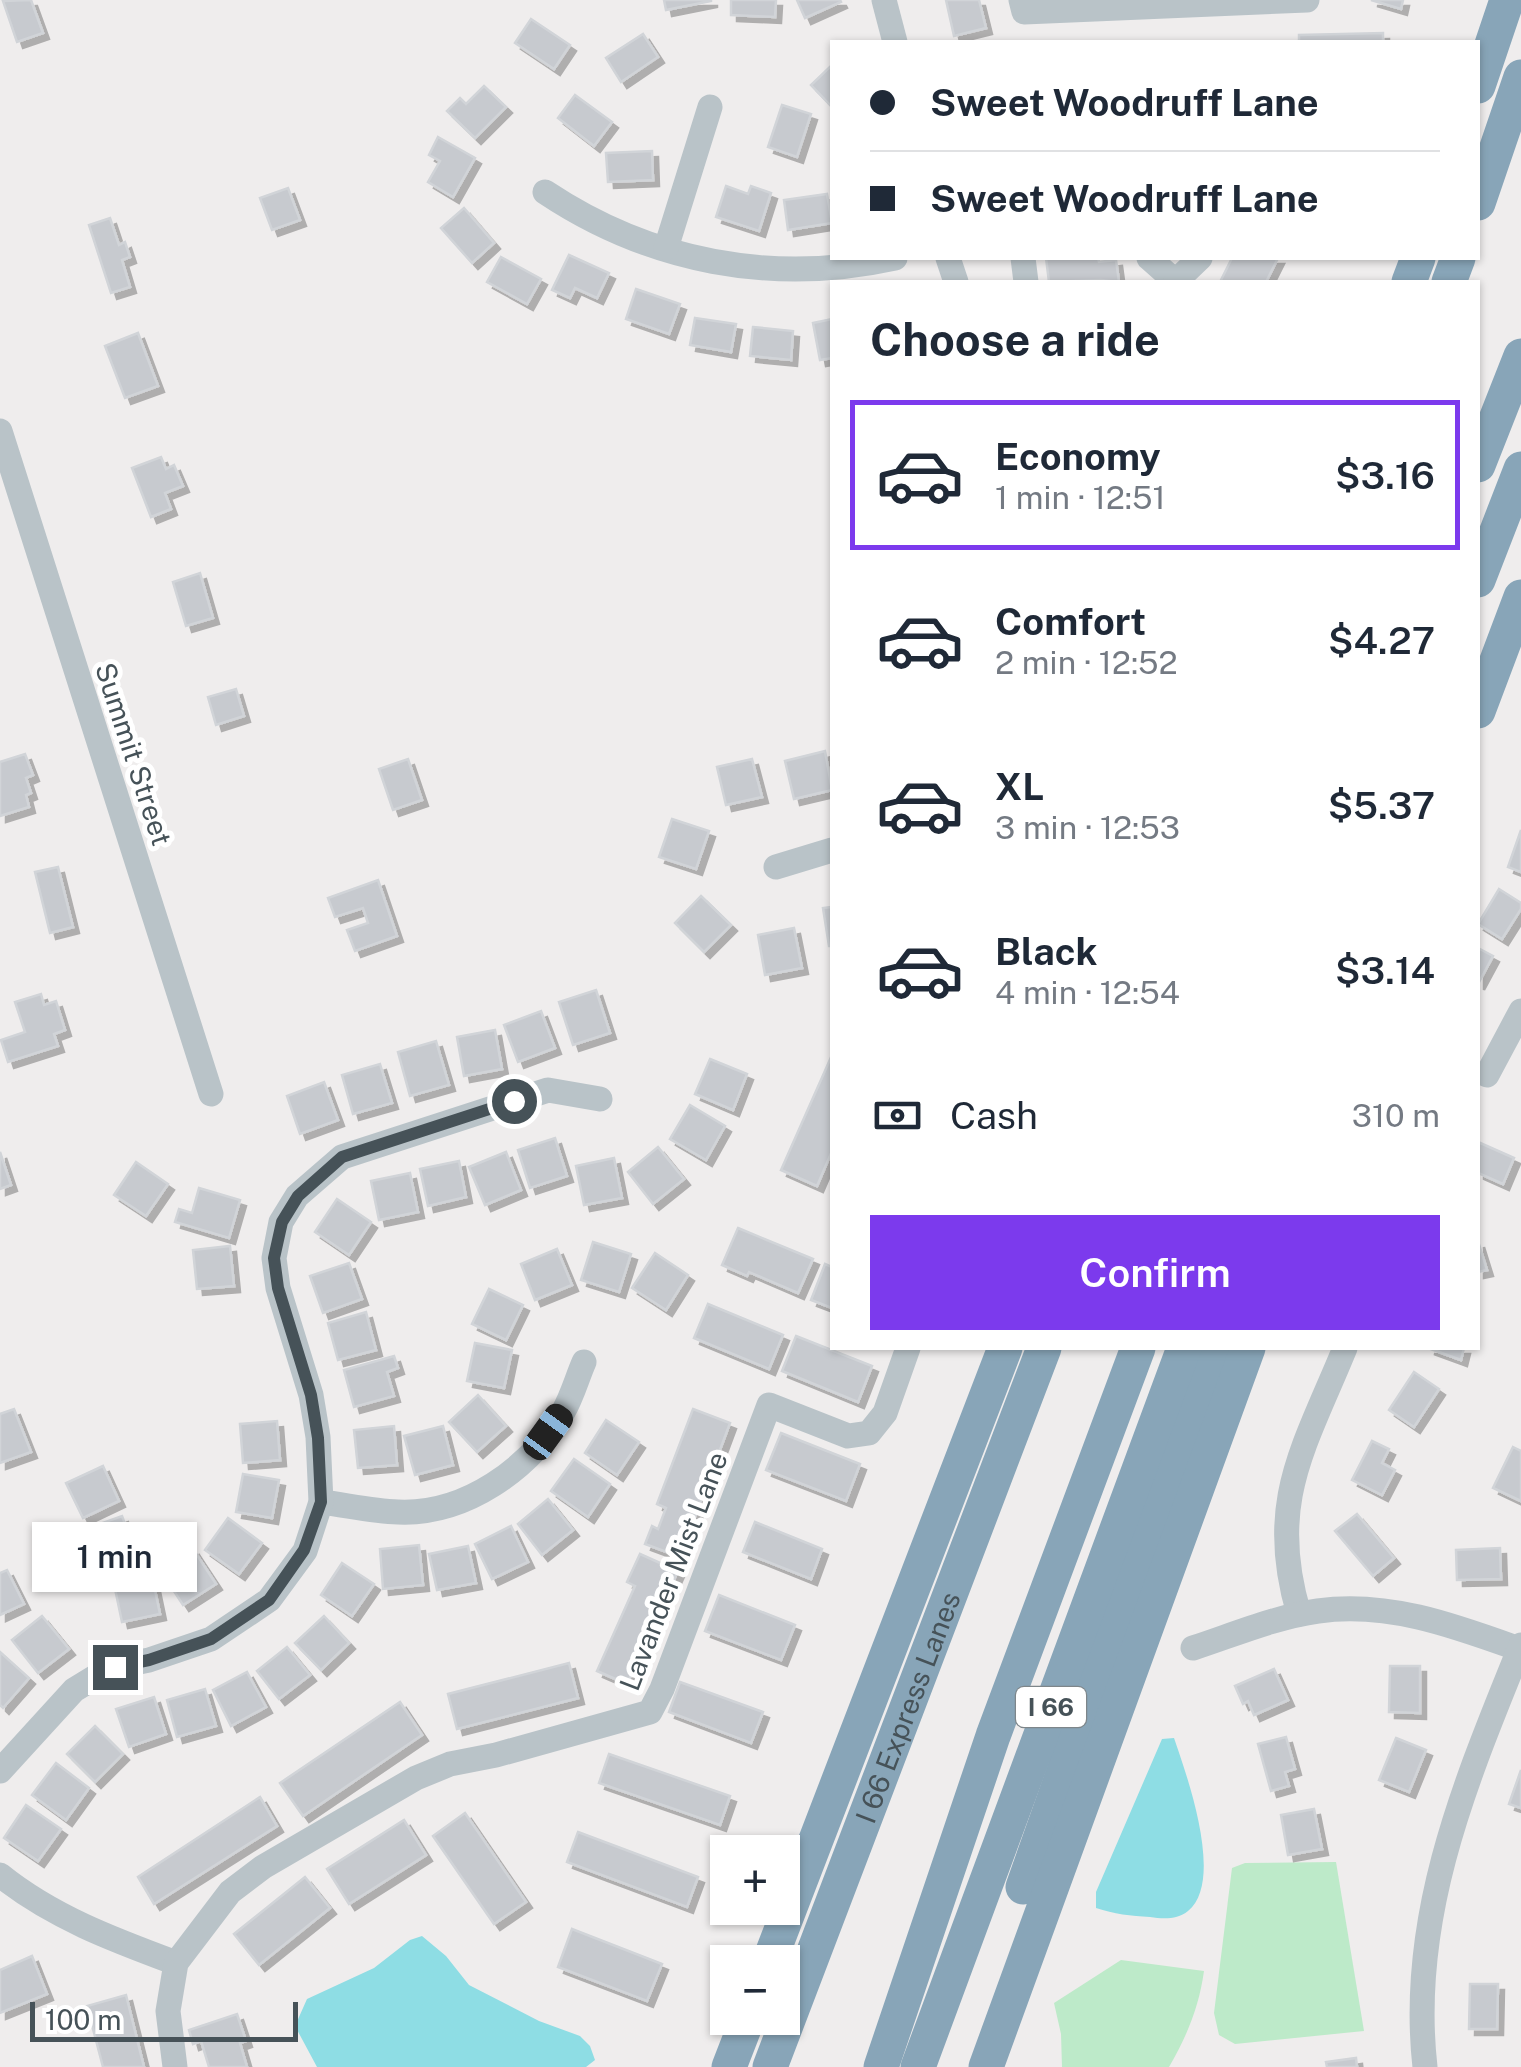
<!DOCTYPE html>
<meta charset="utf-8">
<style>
body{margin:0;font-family:"Public Sans",sans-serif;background:#f2f2f3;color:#1f2937;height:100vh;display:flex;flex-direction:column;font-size:38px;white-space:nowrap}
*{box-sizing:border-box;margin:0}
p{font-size:32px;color:#747a83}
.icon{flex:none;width:55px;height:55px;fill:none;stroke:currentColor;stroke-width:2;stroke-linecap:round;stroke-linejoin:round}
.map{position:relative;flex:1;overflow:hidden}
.panel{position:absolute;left:830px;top:280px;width:650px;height:1070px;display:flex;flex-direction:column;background:#fff;border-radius:0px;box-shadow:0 2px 8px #0004}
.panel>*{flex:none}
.hud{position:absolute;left:830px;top:40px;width:650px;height:220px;border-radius:0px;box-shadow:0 2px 8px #0004;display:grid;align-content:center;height:220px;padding:0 40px;background:#fff}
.tools{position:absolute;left:710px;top:1835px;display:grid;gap:20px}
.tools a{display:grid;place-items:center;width:90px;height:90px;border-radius:0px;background:#fff;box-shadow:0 2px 8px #0004;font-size:50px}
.scale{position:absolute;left:30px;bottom:25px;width:268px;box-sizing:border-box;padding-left:10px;border:5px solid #465258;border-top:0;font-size:28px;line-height:35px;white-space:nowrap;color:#465258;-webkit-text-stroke:8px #fff;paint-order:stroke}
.end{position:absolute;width:45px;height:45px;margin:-22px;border:12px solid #465258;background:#fff;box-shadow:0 0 0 5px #fff}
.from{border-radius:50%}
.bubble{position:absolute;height:70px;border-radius:0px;background:#fff;box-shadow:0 2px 8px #0004;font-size:32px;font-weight:600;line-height:70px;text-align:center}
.car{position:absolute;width:30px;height:60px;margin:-30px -15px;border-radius:12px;box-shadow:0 0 8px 2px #0007;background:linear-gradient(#222 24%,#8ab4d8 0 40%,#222 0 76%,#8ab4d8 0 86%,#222 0)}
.hud b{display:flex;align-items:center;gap:35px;height:95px;font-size:38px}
.hud b+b{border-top:2px solid #e0e1e3}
.hud i{width:25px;height:25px;background:#1f2937}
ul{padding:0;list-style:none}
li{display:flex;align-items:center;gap:30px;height:150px;margin:0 20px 15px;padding:0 20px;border:5px solid transparent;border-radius:0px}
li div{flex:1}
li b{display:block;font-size:38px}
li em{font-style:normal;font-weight:600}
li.selected{border-color:#7c3aed}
li>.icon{width:90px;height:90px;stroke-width:1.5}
h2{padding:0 40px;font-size:45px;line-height:120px}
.pay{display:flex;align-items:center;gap:25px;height:110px;padding:0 40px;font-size:38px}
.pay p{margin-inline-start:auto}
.action{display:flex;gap:20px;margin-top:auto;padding:20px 40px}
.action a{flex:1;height:115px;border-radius:0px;background:#7c3aed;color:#fff;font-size:40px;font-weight:600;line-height:115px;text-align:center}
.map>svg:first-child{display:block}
.green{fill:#bdeac9}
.water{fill:#8edde4}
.building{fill:#c7cacf;stroke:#d1d4d8;stroke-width:2.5;filter:url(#shadow)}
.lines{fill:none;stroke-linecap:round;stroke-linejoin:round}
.minor{stroke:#b9c3c8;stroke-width:25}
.highway{stroke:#88a5b8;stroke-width:35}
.route{stroke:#465258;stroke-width:12}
.labels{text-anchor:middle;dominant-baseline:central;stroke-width:10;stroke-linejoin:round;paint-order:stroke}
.shield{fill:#fff;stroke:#7e868a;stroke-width:2.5}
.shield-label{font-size:25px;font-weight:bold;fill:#465258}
.street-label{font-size:28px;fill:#465258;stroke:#fff}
</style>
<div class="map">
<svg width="1521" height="2067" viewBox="0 0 1521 2067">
<defs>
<filter id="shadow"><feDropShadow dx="6" dy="6" stdDeviation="0" flood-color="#0004"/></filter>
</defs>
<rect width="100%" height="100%" fill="#efeded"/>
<g class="green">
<polygon points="1336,1862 1364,2031 1235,2044 1219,2035 1214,2013 1232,1868 1245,1863"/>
<path d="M 1121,1960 L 1204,1971 C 1199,2007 1187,2036 1169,2067 L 1062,2067 L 1061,2034 L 1054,2003 Z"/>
</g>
<g class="water">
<path d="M 1174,1738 C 1187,1776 1225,1881 1188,1911 C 1177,1920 1163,1919 1150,1917 C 1131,1916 1114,1914 1096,1908 L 1096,1892 L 1162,1739 Z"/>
<polygon points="422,1936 446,1956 469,1985 539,2021 580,2036 590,2046 595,2060 586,2067 317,2067 295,2026 307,1999 374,1968 410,1940"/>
</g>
<g class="building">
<polygon points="31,0 43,33 17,42 3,1"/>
<polygon points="664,0 711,0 711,1 666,10"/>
<polygon points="731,0 776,0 775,17 731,15"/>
<polygon points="797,0 840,0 841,2 805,18"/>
<polygon points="946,0 979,0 986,28 954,36"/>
<polygon points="1371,0 1403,0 1401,9"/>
<polygon points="531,19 570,45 554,69 515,43"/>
<polygon points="1383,33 1383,42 1299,42 1299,35"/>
<polygon points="643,34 658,57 621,82 606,58"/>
<polygon points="832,65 832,105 831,106 811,85"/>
<polygon points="484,86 506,107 475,138 447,111 460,98 466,104"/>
<polygon points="575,95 612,122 594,146 558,118"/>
<polygon points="782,105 811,114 797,157 768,147"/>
<polygon points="438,137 475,158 453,197 428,182 440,161 429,155"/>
<polygon points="652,151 653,180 608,182 606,153"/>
<polygon points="726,186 748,194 751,186 771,193 759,231 716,217"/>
<polygon points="288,188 300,220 272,230 260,198"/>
<polygon points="827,194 832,223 788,230 784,200"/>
<polygon points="464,208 494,243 472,263 441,228"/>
<polygon points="110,218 119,245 125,242 130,257 122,260 130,287 111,293 89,225"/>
<polygon points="569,255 609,273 597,298 575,288 570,298 552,290"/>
<polygon points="501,257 541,279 527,304 487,282"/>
<polygon points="1046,258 1098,258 1099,262 1116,260 1119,282 1101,280 1049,282"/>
<polygon points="1232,258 1278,258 1266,282 1220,282"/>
<polygon points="636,289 680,304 669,334 626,319"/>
<polygon points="695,318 736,324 731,352 690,345"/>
<polygon points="832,319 832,358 820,360 813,323"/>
<polygon points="753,327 793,331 791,360 750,356"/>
<polygon points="138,333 158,386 125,398 105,346"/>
<polygon points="161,457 166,469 174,465 183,486 165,493 171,509 151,517 132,468"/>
<polygon points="200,573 213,618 186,626 173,582"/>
<polygon points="236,689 244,716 216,725 208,697"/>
<polygon points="825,751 832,790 794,799 785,761"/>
<polygon points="25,754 33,775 26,778 31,793 26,795 29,807 0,816 0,762"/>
<polygon points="408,759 422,800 393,810 379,769"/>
<polygon points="752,759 762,797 726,805 717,767"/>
<polygon points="672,819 709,831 696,869 659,857"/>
<polygon points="1521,830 1521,872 1508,867"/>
<polygon points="58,867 73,927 50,933 35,872"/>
<polygon points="378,880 397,936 355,951 347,930 368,923 363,908 335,917 328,898"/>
<polygon points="1499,889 1521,903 1521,909 1502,939 1478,924"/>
<polygon points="701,896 731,925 704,952 675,923"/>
<polygon points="832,907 832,946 829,946 823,908"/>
<polygon points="794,928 802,968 765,975 758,935"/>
<polygon points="1478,948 1493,956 1478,984"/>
<polygon points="596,990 610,1033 573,1045 559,1002"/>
<polygon points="41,994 44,1005 56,1001 65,1030 54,1034 58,1046 8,1062 1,1040 25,1032 15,1002"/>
<polygon points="541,1011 555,1048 518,1062 504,1025"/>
<polygon points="495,1030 502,1069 464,1076 457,1037"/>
<polygon points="436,1041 449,1085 410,1096 398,1052"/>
<polygon points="832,1055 832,1151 817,1186 781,1170"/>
<polygon points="710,1059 747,1074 733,1110 695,1094"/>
<polygon points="380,1064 392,1103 353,1114 342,1075"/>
<polygon points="324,1082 338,1120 300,1134 287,1096"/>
<polygon points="690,1105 725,1126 706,1160 670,1139"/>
<polygon points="555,1138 567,1176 530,1188 518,1150"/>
<polygon points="1478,1142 1514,1158 1503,1184 1478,1173"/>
<polygon points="658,1147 684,1179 653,1204 628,1172"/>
<polygon points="0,1152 11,1185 0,1189"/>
<polygon points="506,1152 521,1190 485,1205 469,1167"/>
<polygon points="614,1158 622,1198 584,1205 576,1166"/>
<polygon points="459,1161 466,1197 428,1206 420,1169"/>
<polygon points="136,1162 168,1184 146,1216 114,1195"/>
<polygon points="410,1173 418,1212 379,1220 371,1181"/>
<polygon points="199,1188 240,1200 229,1238 175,1222 179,1209 192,1213"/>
<polygon points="337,1199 371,1222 349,1255 315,1232"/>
<polygon points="738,1228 813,1259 798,1293 749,1272 747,1276 722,1265"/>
<polygon points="1478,1241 1487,1270 1478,1272"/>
<polygon points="593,1242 631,1254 619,1292 581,1280"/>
<polygon points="230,1246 234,1286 197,1289 193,1250"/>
<polygon points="557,1249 572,1285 535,1300 521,1264"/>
<polygon points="655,1253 688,1275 666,1310 632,1288"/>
<polygon points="349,1263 362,1299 323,1313 310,1276"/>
<polygon points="825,1264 832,1267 832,1308 811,1300"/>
<polygon points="489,1289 523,1305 506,1340 472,1324"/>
<polygon points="708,1304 783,1335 769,1369 694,1338"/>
<polygon points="366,1312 376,1350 338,1360 328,1323"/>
<polygon points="796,1336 872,1366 858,1402 782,1371"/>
<polygon points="475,1343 512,1350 504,1388 467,1381"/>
<polygon points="1428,1348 1464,1348 1461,1360"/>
<polygon points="394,1356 398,1368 387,1372 394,1396 354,1407 344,1370"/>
<polygon points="1414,1372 1439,1389 1414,1427 1389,1410"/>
<polygon points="478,1395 506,1426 477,1452 449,1422"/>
<polygon points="14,1409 31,1452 0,1463 0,1414"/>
<polygon points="693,1409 730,1423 680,1557 645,1544 652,1526 658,1529 666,1508 657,1504"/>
<polygon points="606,1420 639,1442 617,1475 585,1453"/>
<polygon points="277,1421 280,1460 243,1463 240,1424"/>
<polygon points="394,1426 397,1465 358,1468 354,1430"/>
<polygon points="443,1426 453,1465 415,1475 404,1436"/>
<polygon points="781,1433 860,1464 846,1501 766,1470"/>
<polygon points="1372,1441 1389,1449 1382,1463 1395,1470 1382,1495 1352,1480"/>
<polygon points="1513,1447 1521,1451 1521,1501 1493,1488"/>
<polygon points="574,1459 610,1484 588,1517 551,1491"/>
<polygon points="103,1466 119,1501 83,1518 66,1483"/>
<polygon points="243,1474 279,1480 272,1518 236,1512"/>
<polygon points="548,1499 573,1530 542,1555 518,1524"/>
<polygon points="1357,1514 1394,1558 1373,1576 1335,1531"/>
<polygon points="122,1516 131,1540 143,1536 147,1549 95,1567 83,1530"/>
<polygon points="228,1518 262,1543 239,1574 205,1550"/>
<polygon points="755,1522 822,1549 811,1579 743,1552"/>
<polygon points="511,1526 528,1562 492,1579 475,1544"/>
<polygon points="419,1545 423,1585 383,1589 380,1549"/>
<polygon points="468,1546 476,1583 437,1590 429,1554"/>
<polygon points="1500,1548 1501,1579 1457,1580 1456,1550"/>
<polygon points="193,1549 216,1584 183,1605 161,1571"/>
<polygon points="640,1554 678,1571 627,1684 597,1671 635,1586 627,1582"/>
<polygon points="342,1563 374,1584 352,1616 321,1595"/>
<polygon points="7,1570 24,1604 0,1615 0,1573"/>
<polygon points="152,1576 160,1614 122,1622 114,1584"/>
<polygon points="719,1595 795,1625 781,1660 705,1631"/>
<polygon points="42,1616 69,1649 38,1673 12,1640"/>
<polygon points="324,1616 349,1643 321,1670 295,1643"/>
<polygon points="287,1647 310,1675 279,1699 257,1671"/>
<polygon points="0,1652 29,1678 3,1708 0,1705"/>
<polygon points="569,1663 578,1698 457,1729 448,1694"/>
<polygon points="1390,1666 1420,1666 1420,1713 1389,1712"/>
<polygon points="1274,1669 1288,1700 1254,1715 1248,1701 1243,1704 1235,1686"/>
<polygon points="247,1672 266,1707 231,1726 213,1690"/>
<polygon points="680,1682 763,1712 751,1743 669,1712"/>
<polygon points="205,1689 216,1726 177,1737 167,1700"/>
<polygon points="154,1697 166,1734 129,1747 116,1709"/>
<polygon points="400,1702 422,1735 303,1816 280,1783"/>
<polygon points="95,1726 123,1754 95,1782 67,1754"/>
<polygon points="1286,1737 1295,1769 1285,1772 1289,1786 1271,1791 1258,1744"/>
<polygon points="1396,1738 1426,1750 1409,1792 1379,1780"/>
<polygon points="609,1754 730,1796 720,1825 599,1783"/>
<polygon points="56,1763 89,1788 66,1820 32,1795"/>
<polygon points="1521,1770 1521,1808 1509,1804"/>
<polygon points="260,1797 277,1826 154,1904 138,1877"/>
<polygon points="26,1805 61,1829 38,1861 4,1838"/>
<polygon points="1314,1809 1322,1849 1288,1855 1281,1815"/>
<polygon points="465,1813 526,1902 494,1924 433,1836"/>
<polygon points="404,1820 426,1855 349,1904 327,1869"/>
<polygon points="578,1832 698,1877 687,1907 567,1862"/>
<polygon points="305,1877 330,1908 259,1965 234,1934"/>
<polygon points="572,1929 662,1964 647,2001 558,1967"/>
<polygon points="32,1956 47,1994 0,2013 0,1970"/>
<polygon points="1470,1984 1498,1984 1497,2029 1469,2029"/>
<polygon points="126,1995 144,2067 103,2067 87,2006"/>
<polygon points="237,2014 246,2041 240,2043 247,2067 209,2067 201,2041 193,2044 189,2030"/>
<polygon points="1356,2058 1357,2067 1327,2067 1326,2062"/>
</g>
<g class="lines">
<g class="minor">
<polyline points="884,0 895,42"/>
<polyline points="1021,0 1024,12 1307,0"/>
<path d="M 545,192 C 650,262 772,285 895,258"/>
<polyline points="666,248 710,107"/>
<polyline points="948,258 956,282"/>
<polyline points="1023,258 1026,282"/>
<polyline points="1149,258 1176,282"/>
<polyline points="1176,281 1200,258"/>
<polyline points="0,431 211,1094"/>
<polyline points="776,867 832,850"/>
<polyline points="1487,1075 1521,1011"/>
<path d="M 321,1502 C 346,1505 372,1511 398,1512 C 465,1515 530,1469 563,1412 C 572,1397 577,1378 584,1362"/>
<path d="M 1299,1614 C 1266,1503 1304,1448 1345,1348"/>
<path d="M 1193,1648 C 1233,1635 1275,1617 1318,1611 C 1388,1601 1455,1626 1519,1649"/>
<polyline points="0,1771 74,1690 110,1668 149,1660 211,1639 269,1600 305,1551 321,1502 318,1437 311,1395 278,1288 274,1258 281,1222 297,1196 342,1157 548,1090 600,1099"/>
<path d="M 0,1875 C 52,1917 114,1940 176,1963"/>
<polyline points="175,2067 168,2011 176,1963 230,1892 263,1867 416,1778 450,1764 496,1755 650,1712 662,1689 769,1405 848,1436 869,1433 885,1413 908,1348"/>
<path d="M 1425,2067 C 1408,1916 1466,1781 1521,1645"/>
</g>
<g class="highway">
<polyline points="1478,86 1507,0"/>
<polyline points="1478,203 1521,77"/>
<polyline points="1409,282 1418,258"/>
<polyline points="1449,282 1458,258"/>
<polyline points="1478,465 1521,356"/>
<polyline points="1478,580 1521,469"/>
<polyline points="1478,711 1521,597"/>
<polyline points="1023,1887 1214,1348"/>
<polyline points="769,1962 1005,1348"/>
<polyline points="729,2067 748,2018"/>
<path id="s1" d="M 770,2067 L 1044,1348"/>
<polyline points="881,2067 993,1736 1138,1348"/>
<polyline points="918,2067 1184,1348"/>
<polyline points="986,2067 1248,1348"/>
</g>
</g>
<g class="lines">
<polyline class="route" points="115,1667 149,1660 211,1639 269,1600 304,1550 321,1502 318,1438 311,1395 278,1288 274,1258 282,1222 298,1196 342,1157 514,1101"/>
</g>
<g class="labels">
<rect class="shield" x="1016" y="1687" width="70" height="40" rx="8"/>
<g class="shield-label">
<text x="1051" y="1707">I 66</text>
</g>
<g class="street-label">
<text transform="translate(134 754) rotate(72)">Summit Street</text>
<text transform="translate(673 1571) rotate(-69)">Lavander Mist Lane</text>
<text stroke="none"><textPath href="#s1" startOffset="385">I 66 Express Lanes</textPath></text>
</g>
</g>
</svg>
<div class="tools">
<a>+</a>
<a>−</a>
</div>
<div class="scale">100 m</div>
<i class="end from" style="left:514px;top:1101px"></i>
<i class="end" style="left:115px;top:1667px"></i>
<div class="bubble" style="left:32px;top:1522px;width:165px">1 min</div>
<i class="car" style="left:548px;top:1432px;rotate:36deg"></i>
<div class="hud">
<b><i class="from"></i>Sweet Woodruff Lane</b>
<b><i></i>Sweet Woodruff Lane</b>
</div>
<section class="panel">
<h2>Choose a ride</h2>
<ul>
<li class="selected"><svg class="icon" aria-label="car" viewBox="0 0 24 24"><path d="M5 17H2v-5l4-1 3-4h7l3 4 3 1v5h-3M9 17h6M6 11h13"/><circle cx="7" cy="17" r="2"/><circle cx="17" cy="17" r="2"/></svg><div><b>Economy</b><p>1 min · 12:51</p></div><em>$3.16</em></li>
<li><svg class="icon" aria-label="car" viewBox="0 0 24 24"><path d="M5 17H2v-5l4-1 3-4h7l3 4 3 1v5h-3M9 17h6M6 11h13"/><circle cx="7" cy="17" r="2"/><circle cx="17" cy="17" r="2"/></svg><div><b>Comfort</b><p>2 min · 12:52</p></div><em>$4.27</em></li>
<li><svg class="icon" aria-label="car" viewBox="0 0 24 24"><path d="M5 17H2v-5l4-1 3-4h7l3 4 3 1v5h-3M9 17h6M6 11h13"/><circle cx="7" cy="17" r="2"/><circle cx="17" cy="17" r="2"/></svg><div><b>XL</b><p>3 min · 12:53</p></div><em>$5.37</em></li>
<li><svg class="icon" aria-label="car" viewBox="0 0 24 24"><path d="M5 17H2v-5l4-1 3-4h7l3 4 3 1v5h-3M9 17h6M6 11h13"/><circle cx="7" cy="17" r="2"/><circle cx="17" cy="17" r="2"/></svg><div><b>Black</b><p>4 min · 12:54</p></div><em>$3.14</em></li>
</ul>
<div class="pay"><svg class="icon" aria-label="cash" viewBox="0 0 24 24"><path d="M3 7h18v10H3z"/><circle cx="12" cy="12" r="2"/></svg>Cash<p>310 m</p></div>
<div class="action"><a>Confirm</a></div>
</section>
</div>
